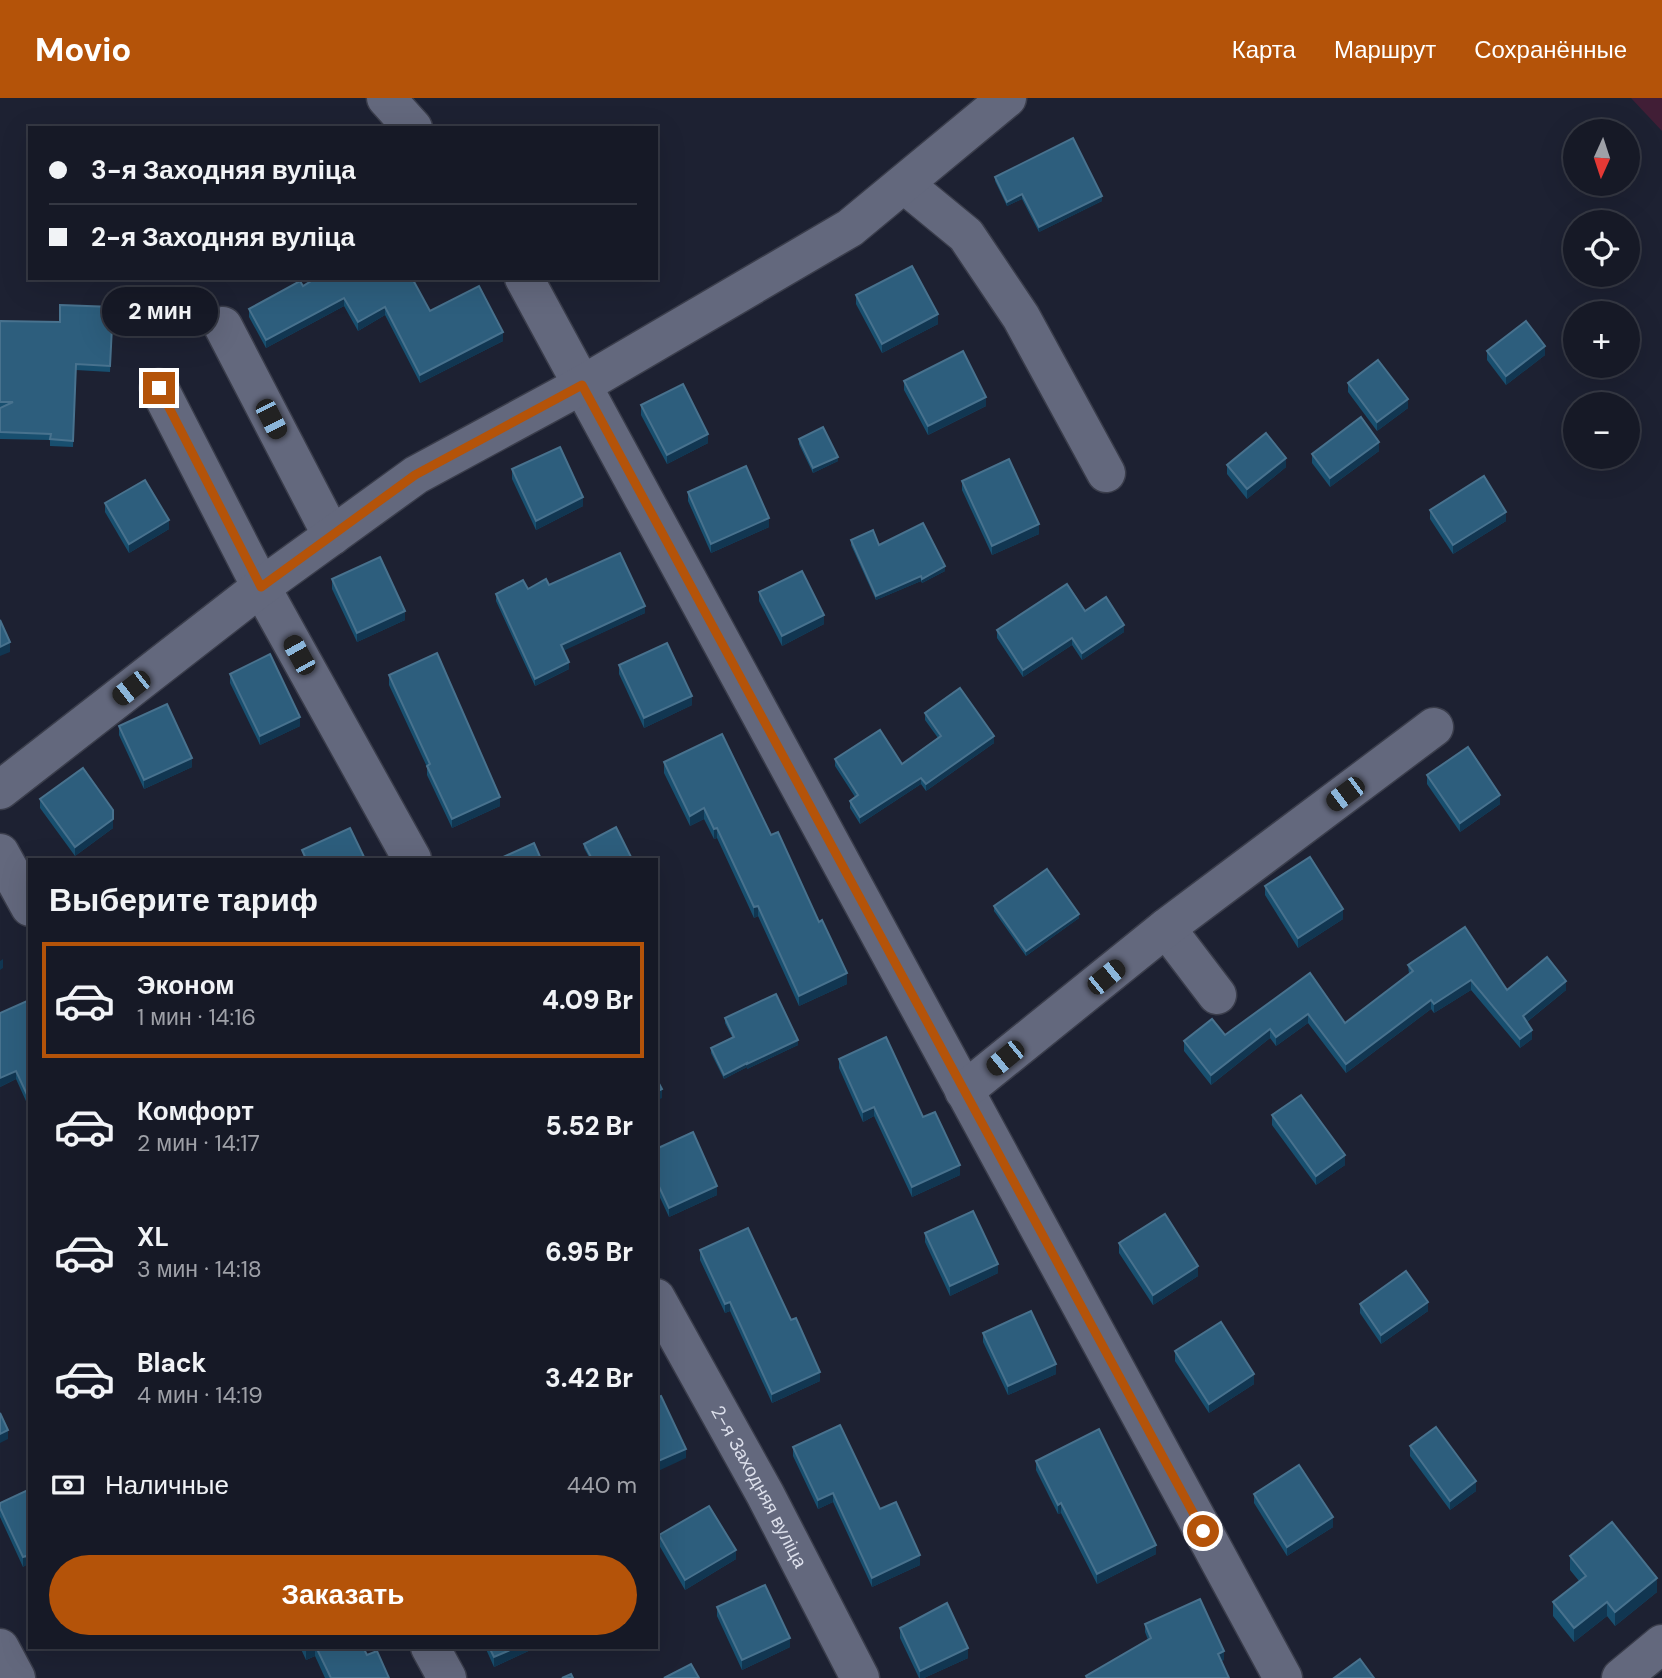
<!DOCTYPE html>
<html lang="ru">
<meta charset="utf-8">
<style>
body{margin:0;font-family:"DM Sans",sans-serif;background:#1f222e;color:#f1f3f6;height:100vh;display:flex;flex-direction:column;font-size:26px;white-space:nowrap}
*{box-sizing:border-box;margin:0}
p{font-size:23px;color:#9ea0a7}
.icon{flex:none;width:38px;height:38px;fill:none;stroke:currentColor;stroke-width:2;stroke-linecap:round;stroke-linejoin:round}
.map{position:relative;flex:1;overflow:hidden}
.panel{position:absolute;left:28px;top:760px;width:630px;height:791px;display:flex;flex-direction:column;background:#161926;border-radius:0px;box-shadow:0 7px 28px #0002,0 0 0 2px #353843}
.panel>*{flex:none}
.guide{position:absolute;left:28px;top:28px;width:630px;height:154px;border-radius:0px;box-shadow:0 7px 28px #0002,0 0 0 2px #353843;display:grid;align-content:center;height:154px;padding:0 21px;background:#161926}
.needle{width:46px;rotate:183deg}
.controls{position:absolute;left:1563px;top:21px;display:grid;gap:14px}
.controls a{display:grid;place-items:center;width:77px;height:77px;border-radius:50%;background:#161926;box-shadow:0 7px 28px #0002,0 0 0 2px #353843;font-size:35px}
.end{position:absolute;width:32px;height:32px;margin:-16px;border:9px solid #b45309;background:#fff;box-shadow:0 0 0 4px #fff}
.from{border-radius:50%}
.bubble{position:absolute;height:49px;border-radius:24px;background:#161926;box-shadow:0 7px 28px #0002,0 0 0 2px #353843;font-size:23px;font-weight:800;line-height:49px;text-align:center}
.car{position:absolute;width:21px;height:42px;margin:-21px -10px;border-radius:9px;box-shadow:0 0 5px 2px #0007;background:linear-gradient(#222 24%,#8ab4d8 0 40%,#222 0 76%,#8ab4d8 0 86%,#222 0)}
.guide b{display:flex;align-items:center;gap:24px;height:66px;font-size:26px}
.guide b+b{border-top:2px solid #353843}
.guide i{width:18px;height:18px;background:#f1f3f6}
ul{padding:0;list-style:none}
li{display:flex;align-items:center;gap:21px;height:116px;margin:0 14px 10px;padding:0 7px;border:4px solid transparent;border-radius:0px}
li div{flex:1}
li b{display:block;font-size:26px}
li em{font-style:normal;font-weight:800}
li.selected{border-color:#b45309}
li>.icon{width:63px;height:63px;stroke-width:1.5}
h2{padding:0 21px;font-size:32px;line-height:84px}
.pay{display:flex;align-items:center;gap:18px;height:77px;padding:0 21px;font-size:26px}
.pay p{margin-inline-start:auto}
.primary-button{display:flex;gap:14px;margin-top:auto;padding:14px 21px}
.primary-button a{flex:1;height:80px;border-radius:42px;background:#b45309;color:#fff;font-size:28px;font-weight:800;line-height:80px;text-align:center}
header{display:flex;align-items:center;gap:42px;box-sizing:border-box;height:98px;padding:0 35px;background:#b45309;color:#fff}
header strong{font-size:33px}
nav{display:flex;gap:38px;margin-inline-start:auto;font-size:24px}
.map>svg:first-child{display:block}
.green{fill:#411e36}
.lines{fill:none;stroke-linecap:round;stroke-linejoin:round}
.minor-casing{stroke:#3a3d4b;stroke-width:41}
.minor{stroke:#63687d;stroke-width:38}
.wall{fill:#184f6f}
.shaded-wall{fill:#113651}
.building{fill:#2d5e7d;stroke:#48728e;stroke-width:2}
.route{stroke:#b45309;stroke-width:9}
.labels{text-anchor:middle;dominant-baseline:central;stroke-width:5;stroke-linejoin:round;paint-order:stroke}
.street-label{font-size:19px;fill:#dcdfeb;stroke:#141727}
</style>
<header>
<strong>Movio</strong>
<nav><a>Карта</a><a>Маршрут</a><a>Сохранённые</a></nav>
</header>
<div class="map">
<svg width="1662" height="1580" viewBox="0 0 1662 1580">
<rect width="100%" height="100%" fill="#1d2132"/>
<polygon class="green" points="1631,0 1662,0 1662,33"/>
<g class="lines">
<defs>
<g id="minor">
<polyline points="386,0 413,30"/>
<polyline points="904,86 966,137 1021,219 1106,375"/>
<polyline points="524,180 1283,1580"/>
<polyline points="223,228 332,438"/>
<polyline points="159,290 261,489 412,761"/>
<polyline points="0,692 261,489 416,377 582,287 850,130 1007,0"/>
<polyline points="0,755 30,809"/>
<polyline points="1166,830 1217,897"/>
<polyline points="964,993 1166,830 1434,629"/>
<path id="s1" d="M 656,1200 L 765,1396 L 860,1580"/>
<polyline points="430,1549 447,1580"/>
<polyline points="0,1550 16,1580"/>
<polyline points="1621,1580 1662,1546"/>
</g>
</defs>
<use href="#minor" class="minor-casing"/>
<use href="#minor" class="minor"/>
</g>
<g class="wall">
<polygon points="995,79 1102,103 1039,134 1022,101 1007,108 995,83"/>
<polygon points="303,188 430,213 503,243 420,285 385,217 358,233 344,208 266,250 249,219 249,211"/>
<polygon points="856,197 938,226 882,255 856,206"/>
<polygon points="113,209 110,274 76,272 73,349 50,348 50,342 0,341 0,223 60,224"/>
<polygon points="1487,253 1545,257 1506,287 1487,262"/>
<polygon points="904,283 986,308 928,337 904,292"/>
<polygon points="1348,285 1408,310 1377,333 1348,294"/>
<polygon points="641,307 708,345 667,366 641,317"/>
<polygon points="799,341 838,363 813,375 799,346"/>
<polygon points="1379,353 1330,389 1312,365 1312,356"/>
<polygon points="1227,367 1286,369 1247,401 1227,376"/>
<polygon points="512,371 583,408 536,432 512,381"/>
<polygon points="962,383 1039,436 992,457 962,392"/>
<polygon points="688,394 769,429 711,455 688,403"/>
<polygon points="105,405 169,431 129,455 105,414"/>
<polygon points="1430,412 1506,423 1453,456 1430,421"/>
<polygon points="851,442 879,447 945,473 922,485 921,483 876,502 851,447"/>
<polygon points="332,481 405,522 357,544 332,491"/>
<polygon points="549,487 645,515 564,552 569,571 535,588 496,503 496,496 528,491"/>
<polygon points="759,494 824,526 782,548 759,503"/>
<polygon points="1085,513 1124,534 1082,562 1072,547 1023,579 997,540 997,532"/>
<polygon points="619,567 692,607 644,630 619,576"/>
<polygon points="230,576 300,628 260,647 230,585"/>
<polygon points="389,577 500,708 452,730 427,677 427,669 389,587"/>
<polygon points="925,615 994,645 926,693 921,686 860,726 850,710 850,703 855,699 835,668 835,661 902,666 938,640 925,622"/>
<polygon points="119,628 192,669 144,691 119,637"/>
<polygon points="664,664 771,737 847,886 799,908 758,818 754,820 717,740 714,741 704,721 690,728 664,675"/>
<polygon points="1427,677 1500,706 1460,734 1427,686"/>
<polygon points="40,701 113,730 75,758 40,710"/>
<polygon points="584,746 632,761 590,761 584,750"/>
<polygon points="1265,788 1343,821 1298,850 1265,797"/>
<polygon points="994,808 1079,820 1026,858 994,813"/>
<polygon points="1408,867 1507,892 1566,892 1527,924 1532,941 1520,950 1471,892 1434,915 1431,911 1346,975 1308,925 1276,948 1270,940 1211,987 1184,953 1184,943 1225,937 1310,875 1345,925 1409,876"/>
<polygon points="30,909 30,1012 16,981 0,989"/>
<polygon points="725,920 798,947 747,971 747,969 724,981 711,955 711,950 732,939 725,925"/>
<polygon points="839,961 923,1019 960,1077 912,1099 874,1018 863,1024 839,970"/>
<polygon points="1272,1017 1345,1067 1316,1087 1272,1027"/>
<polygon points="656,1051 717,1097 669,1119 656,1091"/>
<polygon points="925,1135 998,1175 950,1198 925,1144"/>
<polygon points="1119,1145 1198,1178 1153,1207 1119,1155"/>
<polygon points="700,1152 820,1283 772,1305 730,1213 725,1215 700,1162"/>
<polygon points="1360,1206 1428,1213 1381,1246 1360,1215"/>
<polygon points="983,1235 1056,1276 1008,1297 983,1244"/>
<polygon points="1175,1253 1254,1286 1209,1315 1175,1263"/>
<polygon points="1410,1348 1476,1393 1450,1412 1410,1358"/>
<polygon points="793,1349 880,1411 920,1467 872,1489 833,1404 818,1411 793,1358"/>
<polygon points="1036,1363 1156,1456 1097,1486 1061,1415 1058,1416 1036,1372"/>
<polygon points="30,1391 30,1474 26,1467 23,1469 0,1419 0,1405"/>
<polygon points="1254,1396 1333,1429 1287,1458 1254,1405"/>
<polygon points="659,1437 736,1461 685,1492 659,1447"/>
<polygon points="1570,1458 1657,1494 1615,1528 1607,1518 1574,1544 1553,1518 1553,1504 1579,1483 1570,1472"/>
<polygon points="717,1509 790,1549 742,1572 717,1518"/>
<polygon points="1145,1526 1224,1562 1221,1563 1229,1580 1086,1580 1086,1578 1148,1542 1145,1534"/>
<polygon points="900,1530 968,1560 924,1580 919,1580 900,1540"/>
<polygon points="300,1549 363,1549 367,1557 389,1580 325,1580 315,1558 306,1562"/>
<polygon points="485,1549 537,1549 494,1569"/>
</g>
<g class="shaded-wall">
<polygon points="1022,96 1022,101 1007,108 1007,104"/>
<polygon points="1102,98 1102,103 1039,134 1039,129"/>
<polygon points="344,200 344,208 266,250 266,242"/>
<polygon points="385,209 385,217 358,233 358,224"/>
<polygon points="938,216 938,226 882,255 882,246"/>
<polygon points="503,234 503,243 420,285 420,277"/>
<polygon points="1545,248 1545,257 1506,287 1506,278"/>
<polygon points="986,299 986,308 928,337 928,328"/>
<polygon points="1408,301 1408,310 1377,333 1377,324"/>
<polygon points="708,336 708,345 667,366 667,357"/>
<polygon points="1379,344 1379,353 1330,389 1330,380"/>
<polygon points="838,359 838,363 813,375 813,370"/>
<polygon points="1286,360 1286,369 1247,401 1247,391"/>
<polygon points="583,399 583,408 536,432 536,423"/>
<polygon points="1506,414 1506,423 1453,456 1453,447"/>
<polygon points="769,420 769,429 711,455 711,446"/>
<polygon points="169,422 169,431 129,455 129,446"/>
<polygon points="1039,426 1039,436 992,457 992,448"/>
<polygon points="945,468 945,473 922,485 922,481"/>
<polygon points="921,478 921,483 876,502 876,498"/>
<polygon points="645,508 645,515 561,554 561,547"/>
<polygon points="405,513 405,522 357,544 357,535"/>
<polygon points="824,517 824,526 782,548 782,538"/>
<polygon points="1124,527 1124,534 1082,562 1082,555"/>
<polygon points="1072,540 1072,547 1023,579 1023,572"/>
<polygon points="10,544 10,554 0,558 0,549"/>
<polygon points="569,564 569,571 535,588 535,581"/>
<polygon points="692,598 692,607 644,630 644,620"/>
<polygon points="300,619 300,628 260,647 260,638"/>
<polygon points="994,638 994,645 926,693 926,686"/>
<polygon points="192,660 192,669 144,691 144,682"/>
<polygon points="921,680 921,686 860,726 860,719"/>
<polygon points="1500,697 1500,706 1460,734 1460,725"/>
<polygon points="500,699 500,708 452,730 452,721"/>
<polygon points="704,710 704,721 690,728 690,718"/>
<polygon points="113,721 113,730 75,758 75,749"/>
<polygon points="717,730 717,740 714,741 714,731"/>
<polygon points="758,808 758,818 754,820 754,809"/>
<polygon points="1343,811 1343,821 1298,850 1298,840"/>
<polygon points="1079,816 1079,820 1026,858 1026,853"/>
<polygon points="3,861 3,870 0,872 0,863"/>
<polygon points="847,875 847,886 799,908 799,898"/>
<polygon points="1471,882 1471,892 1434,915 1434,906"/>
<polygon points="1566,883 1566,892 1523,927 1523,918"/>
<polygon points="1431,902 1431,911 1346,975 1346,966"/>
<polygon points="1308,916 1308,925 1276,948 1276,939"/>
<polygon points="1270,931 1270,940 1211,987 1211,977"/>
<polygon points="1532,932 1532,941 1520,950 1520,941"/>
<polygon points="798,942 798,947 747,971 747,966"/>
<polygon points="747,965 747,969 724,981 724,977"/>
<polygon points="16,973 16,981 0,989 0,980"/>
<polygon points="662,991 662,1000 656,1003 656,994"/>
<polygon points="874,1009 874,1018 863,1024 863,1014"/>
<polygon points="1345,1057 1345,1067 1316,1087 1316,1078"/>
<polygon points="960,1067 960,1077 912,1099 912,1089"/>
<polygon points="717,1088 717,1097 669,1119 669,1110"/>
<polygon points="998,1166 998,1175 950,1198 950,1188"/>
<polygon points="1198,1168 1198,1178 1153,1207 1153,1197"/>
<polygon points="730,1204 730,1213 725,1215 725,1206"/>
<polygon points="1428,1204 1428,1213 1381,1246 1381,1237"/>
<polygon points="1056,1266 1056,1276 1008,1297 1008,1288"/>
<polygon points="820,1274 820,1283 772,1305 772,1296"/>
<polygon points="1254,1276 1254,1286 1209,1315 1209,1306"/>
<polygon points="8,1332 8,1341 0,1345 0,1336"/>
<polygon points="686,1351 686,1360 656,1374 656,1364"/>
<polygon points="1476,1383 1476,1393 1450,1412 1450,1403"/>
<polygon points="833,1395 833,1404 818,1411 818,1402"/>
<polygon points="1061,1405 1061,1415 1058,1416 1058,1407"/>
<polygon points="1333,1419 1333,1429 1287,1458 1287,1449"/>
<polygon points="1156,1447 1156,1456 1097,1486 1097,1476"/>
<polygon points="736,1452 736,1461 685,1492 685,1482"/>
<polygon points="920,1457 920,1467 872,1489 872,1480"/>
<polygon points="26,1458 26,1467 23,1469 23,1459"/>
<polygon points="1657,1480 1657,1494 1615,1528 1615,1514"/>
<polygon points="1607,1504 1607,1518 1574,1544 1574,1530"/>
<polygon points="790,1540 790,1549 742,1572 742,1562"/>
<polygon points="310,1549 315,1549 315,1558 306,1562 306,1551"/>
<polygon points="517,1549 537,1549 494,1569 494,1559"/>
<polygon points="968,1550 968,1560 924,1580 920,1580 920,1573"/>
<polygon points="1224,1553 1224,1562 1218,1564 1218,1556"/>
</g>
<g class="building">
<polygon points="1073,40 1102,98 1039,129 1022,96 1007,104 995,79"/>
<polygon points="912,168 938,216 882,246 856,197"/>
<polygon points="316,180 412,180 430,213 479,188 503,234 420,277 385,209 358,224 344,200 266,242 249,211 300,183 303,188"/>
<polygon points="60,207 113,209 110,268 76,266 73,343 50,341 51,336 0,334 0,310 13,304 0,304 0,223 60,224"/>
<polygon points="1526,223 1545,248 1506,278 1487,253"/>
<polygon points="963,253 986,299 928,328 904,283"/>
<polygon points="1378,262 1408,301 1377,324 1348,285"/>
<polygon points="683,286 708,336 667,357 641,307"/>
<polygon points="1361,319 1379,344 1330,380 1312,356"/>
<polygon points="823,329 838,359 813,370 799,341"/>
<polygon points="1266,335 1286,360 1247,391 1227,367"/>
<polygon points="560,349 583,399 536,423 512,371"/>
<polygon points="1009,361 1039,426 992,448 962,383"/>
<polygon points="746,368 769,420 711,446 688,394"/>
<polygon points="1484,378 1506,414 1453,447 1430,412"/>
<polygon points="145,382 169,422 129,446 105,405"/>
<polygon points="923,425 945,468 922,481 921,478 876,498 851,442 873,432 879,447"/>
<polygon points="620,455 645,508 561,547 569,564 535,581 496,496 523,482 528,491 546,481 549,487"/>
<polygon points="380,459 405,513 357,535 332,481"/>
<polygon points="802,473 824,517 782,538 759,494"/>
<polygon points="1067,486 1085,513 1106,499 1124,527 1082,555 1072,540 1023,572 997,532"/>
<polygon points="0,522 10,544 0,549"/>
<polygon points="667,545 692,598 644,620 619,567"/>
<polygon points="437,555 500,699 452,721 427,668 430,666 389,577"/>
<polygon points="270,556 300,619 260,638 230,576"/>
<polygon points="960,590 994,638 926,686 921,680 860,719 850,703 858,697 835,661 880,632 902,666 941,638 925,615"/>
<polygon points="167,606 192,660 144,682 119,628"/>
<polygon points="722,636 771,737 778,734 819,824 822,822 847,875 799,898 758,808 754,809 717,730 714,731 704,710 690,718 664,664"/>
<polygon points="1468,649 1500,697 1460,725 1427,677"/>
<polygon points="83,670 113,712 113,721 75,749 40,701"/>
<polygon points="616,729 632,761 592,761 584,746"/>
<polygon points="350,730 365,761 306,761 302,752"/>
<polygon points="534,745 541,761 499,761"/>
<polygon points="1310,759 1343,811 1298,840 1265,788"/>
<polygon points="1047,771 1079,816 1026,853 994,808"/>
<polygon points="1465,829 1507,892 1547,859 1566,883 1523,918 1532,932 1520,941 1471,882 1434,906 1431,902 1346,966 1308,916 1276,939 1270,931 1211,977 1184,943 1212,921 1225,937 1310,875 1345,925 1413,873 1408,867"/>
<polygon points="776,896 798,942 747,966 747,965 724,977 711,950 734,939 725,920"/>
<polygon points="27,903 30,909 30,1003 16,973 0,980 0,915"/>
<polygon points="886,939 923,1019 935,1014 960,1067 912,1089 874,1009 863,1014 839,961"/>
<polygon points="656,980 662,991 656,994"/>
<polygon points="1301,997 1345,1057 1316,1078 1272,1017"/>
<polygon points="693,1034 717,1088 669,1110 656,1082 656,1051"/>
<polygon points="973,1113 998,1166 950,1188 925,1135"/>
<polygon points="1165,1116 1198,1168 1153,1197 1119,1145"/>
<polygon points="748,1130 791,1222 796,1220 820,1274 772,1296 730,1204 725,1206 700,1152"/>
<polygon points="1406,1173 1428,1204 1381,1237 1360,1206"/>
<polygon points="1031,1213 1056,1266 1008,1288 983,1235"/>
<polygon points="1221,1224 1254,1276 1209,1306 1175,1253"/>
<polygon points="661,1298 686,1351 656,1364 656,1300"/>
<polygon points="0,1315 8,1332 0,1336"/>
<polygon points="840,1327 880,1411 896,1404 920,1457 872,1480 833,1395 818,1402 793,1349"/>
<polygon points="1436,1329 1476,1383 1450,1403 1410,1348"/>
<polygon points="1099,1331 1156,1447 1097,1476 1061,1405 1058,1407 1036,1363"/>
<polygon points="1299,1367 1333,1419 1287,1449 1254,1396"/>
<polygon points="30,1391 30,1465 26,1458 23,1459 0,1410 0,1405"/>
<polygon points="709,1408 736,1452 685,1482 659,1437"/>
<polygon points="1612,1424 1657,1480 1615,1514 1607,1504 1574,1530 1553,1504 1586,1478 1570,1458"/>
<polygon points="765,1487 790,1540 742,1562 717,1509"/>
<polygon points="1200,1501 1224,1553 1218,1556 1229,1580 1087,1580 1086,1578 1151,1540 1145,1526"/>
<polygon points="947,1505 968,1550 920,1573 900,1530"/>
<polygon points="316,1549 363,1549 367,1557 377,1553 389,1580 331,1580"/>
<polygon points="489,1549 517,1549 494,1559"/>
<polygon points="1360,1561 1374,1580 1334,1580"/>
<polygon points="691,1566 699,1580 664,1580"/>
<polygon points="571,1576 573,1580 562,1580"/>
</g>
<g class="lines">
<polyline class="route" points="159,290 261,489 415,377 582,287 1203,1433"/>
</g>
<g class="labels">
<g class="street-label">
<text stroke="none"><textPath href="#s1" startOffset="215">2-я Заходняя вуліца</textPath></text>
</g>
</g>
</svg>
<div class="controls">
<a><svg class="needle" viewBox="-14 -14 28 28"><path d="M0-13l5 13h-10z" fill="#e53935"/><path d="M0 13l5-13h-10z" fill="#9ea0a7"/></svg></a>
<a><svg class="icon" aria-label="locate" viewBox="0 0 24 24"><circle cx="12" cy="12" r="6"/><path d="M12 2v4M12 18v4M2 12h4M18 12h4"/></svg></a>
<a>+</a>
<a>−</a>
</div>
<i class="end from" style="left:1203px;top:1433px"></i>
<i class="end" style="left:159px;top:290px"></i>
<div class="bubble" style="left:102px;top:189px;width:116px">2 мин</div>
<i class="car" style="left:271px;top:321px;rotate:153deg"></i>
<i class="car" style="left:299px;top:557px;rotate:331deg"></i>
<i class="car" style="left:131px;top:590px;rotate:232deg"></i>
<i class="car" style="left:1345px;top:696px;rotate:233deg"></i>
<i class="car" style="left:1106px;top:879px;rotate:51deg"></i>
<i class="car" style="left:1005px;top:960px;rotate:231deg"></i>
<div class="guide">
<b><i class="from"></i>3-я Заходняя вуліца</b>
<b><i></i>2-я Заходняя вуліца</b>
</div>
<section class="panel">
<h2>Выберите тариф</h2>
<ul>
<li class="selected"><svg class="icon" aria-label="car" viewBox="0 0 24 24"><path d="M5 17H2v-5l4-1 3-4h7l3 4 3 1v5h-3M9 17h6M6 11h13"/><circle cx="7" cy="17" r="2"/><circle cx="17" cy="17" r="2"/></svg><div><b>Эконом</b><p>1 мин · 14:16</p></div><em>4.09 Br</em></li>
<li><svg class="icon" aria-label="car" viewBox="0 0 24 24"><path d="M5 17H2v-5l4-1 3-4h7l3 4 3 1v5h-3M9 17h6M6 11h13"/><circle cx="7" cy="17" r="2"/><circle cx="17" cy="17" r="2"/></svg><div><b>Комфорт</b><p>2 мин · 14:17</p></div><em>5.52 Br</em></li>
<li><svg class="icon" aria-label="car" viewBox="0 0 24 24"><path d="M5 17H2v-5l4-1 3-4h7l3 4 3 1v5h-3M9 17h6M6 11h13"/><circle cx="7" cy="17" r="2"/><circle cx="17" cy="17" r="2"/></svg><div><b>XL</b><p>3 мин · 14:18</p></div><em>6.95 Br</em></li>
<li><svg class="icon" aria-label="car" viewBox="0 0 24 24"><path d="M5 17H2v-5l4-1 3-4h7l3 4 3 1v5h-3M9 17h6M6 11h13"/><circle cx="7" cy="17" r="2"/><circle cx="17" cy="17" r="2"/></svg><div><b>Black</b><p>4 мин · 14:19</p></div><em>3.42 Br</em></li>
</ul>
<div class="pay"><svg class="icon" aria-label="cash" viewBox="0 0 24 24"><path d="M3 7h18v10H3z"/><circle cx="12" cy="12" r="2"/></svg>Наличные<p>440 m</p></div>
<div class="primary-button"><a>Заказать</a></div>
</section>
</div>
